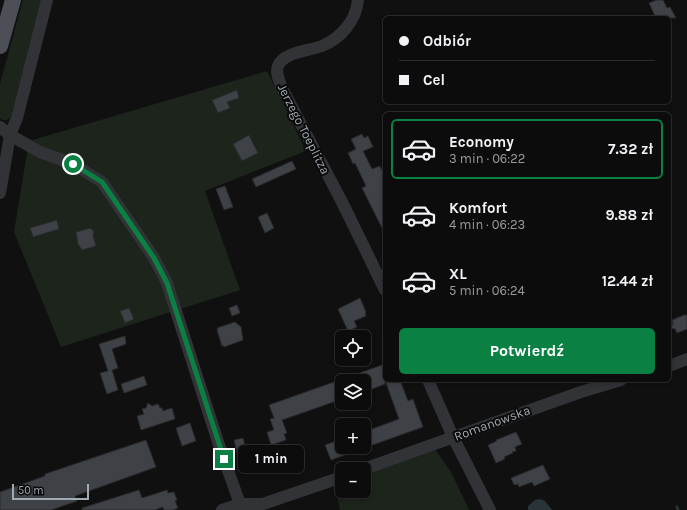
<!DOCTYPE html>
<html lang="pl">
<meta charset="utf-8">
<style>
body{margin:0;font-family:Karla,sans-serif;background:#151516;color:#f1f3f6;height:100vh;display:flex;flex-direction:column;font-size:15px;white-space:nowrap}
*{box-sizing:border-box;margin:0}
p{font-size:13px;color:#9a9b9d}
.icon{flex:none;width:22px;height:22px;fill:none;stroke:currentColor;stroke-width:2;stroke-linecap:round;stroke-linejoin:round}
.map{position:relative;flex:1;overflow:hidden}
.drawer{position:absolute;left:383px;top:112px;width:288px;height:270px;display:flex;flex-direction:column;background:#0c0c0d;border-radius:6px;box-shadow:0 2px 6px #0003,0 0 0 1px #2c2c2e}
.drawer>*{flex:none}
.top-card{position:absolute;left:383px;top:16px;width:288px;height:88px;border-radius:6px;box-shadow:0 2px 6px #0003,0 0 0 1px #2c2c2e;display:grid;align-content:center;height:88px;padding:0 16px;background:#0c0c0d}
.controls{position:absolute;left:335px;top:330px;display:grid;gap:8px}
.controls a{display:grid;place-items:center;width:36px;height:36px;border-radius:6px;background:#0c0c0d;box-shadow:0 2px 6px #0003,0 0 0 1px #2c2c2e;font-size:20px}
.scale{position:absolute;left:12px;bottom:10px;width:77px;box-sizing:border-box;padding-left:4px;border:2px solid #a0aab3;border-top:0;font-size:11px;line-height:14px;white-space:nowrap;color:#a0aab3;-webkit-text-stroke:3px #0b0b0c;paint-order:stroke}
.end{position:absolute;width:18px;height:18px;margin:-9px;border:5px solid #0b8043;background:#fff;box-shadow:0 0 0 2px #fff}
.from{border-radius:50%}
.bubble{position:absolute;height:28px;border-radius:6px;background:#0c0c0d;box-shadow:0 2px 6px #0003,0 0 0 1px #2c2c2e;font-size:13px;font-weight:700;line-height:28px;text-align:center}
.top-card b{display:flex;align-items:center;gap:14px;height:38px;font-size:15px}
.top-card b+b{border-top:1px solid #2c2c2e}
.top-card i{width:10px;height:10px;background:#f1f3f6}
ul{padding:7px 0 0;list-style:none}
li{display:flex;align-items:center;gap:12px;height:60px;margin:0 8px 6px;padding:0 8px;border:2px solid transparent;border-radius:6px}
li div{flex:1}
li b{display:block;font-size:15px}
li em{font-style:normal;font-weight:700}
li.current{border-color:#0b8043}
li>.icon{width:36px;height:36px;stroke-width:1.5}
.action{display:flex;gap:8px;margin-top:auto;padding:8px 16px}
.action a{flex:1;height:46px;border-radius:6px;background:#0b8043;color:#fff;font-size:16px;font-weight:700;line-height:46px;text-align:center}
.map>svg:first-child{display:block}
.green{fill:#1c241c}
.water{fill:#283438}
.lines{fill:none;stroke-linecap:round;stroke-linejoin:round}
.stream{stroke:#283438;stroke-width:3}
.building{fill:#3e4145;stroke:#2a2a2e}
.minor{stroke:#313337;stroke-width:12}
.major{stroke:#4c5056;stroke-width:16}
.route{stroke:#0b8043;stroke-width:5}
.labels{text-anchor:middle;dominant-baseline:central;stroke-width:4;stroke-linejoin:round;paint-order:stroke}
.street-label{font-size:13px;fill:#a0aab3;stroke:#0b0b0c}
</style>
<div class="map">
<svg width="687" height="510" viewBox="0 0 687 510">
<rect width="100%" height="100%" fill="#101011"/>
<g class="green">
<path d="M 23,0 L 42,0 L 11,117 C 8,120 4,122 0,118 L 0,84 Z"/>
<polygon points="267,71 306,151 205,191 240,290 61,347 14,232 29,141"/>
<polygon points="435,449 451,472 469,510 340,510 335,485 342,483 342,491 364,491 364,475"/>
</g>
<polygon class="water" points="540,499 545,501 552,510 528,510 528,506 535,500"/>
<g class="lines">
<polyline class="stream" points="677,507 678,510"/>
</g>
<g class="building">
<polygon points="657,0 663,0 667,8 670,7 676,18 656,18 649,3"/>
<polygon points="237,90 239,98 227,102 230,108 218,113 212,100"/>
<polygon points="362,134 364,138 368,136 373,147 363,151 372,169 380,166 385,177 385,234 362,188 366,186 355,163 353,164 348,153 356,149 351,139"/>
<polygon points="249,135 258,153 242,161 233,144"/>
<polygon points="292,161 296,169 256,187 252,179"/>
<polygon points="225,186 233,207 224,210 216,189"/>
<polygon points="267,213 274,228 265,233 258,217"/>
<polygon points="57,220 59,229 33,237 30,228"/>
<polygon points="90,228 93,230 94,233 93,235 96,246 82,250 78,244 76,232"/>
<polygon points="360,298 366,312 365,313 366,316 354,321 357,327 348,331 338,309"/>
<polygon points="237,305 240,313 232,316 229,308"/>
<polygon points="129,308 134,319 125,323 120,311"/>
<polygon points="684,315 687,315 687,329 677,333 675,329 670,328 673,324 672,320"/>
<polygon points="235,322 241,327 243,340 224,347 223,345 222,346 217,330 218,330 217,328"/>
<polygon points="125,336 126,344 112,349 118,368 112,370 118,390 107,394 100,373 108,371 99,344"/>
<polygon points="385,364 385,380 400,380 408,401 413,399 423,427 364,448 364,432 399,419 385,380 385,384 364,392 364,381 342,381 342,399 282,420 287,433 284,434 286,440 271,445 267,432 274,430 270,419 274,418 269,405"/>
<polygon points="144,376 147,385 124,393 121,384"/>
<polygon points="148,403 152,406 158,404 160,408 162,408 163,411 172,408 175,419 141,430 137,416 144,414 142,409 146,408"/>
<polygon points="190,423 196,441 182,446 176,428"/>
<polygon points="516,432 522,444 515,447 516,451 512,452 513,453 504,457 505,459 496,463 488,445 497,441 496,440"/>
<polygon points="243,438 247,453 238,456 234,440"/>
<polygon points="342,439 342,447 364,447 364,448 331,460 325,445"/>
<polygon points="146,440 156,467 75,496 77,501 51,510 0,510 0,492 45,476 45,474"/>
<polygon points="543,465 550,479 534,486 532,482 519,487 518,484 514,485 511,478"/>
<polygon points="139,490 142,498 167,490 168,493 174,492 177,500 175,501 178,508 173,510 164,510 163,507 154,510 82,510 82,508"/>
</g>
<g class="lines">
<g class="minor">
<path d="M 358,0 C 356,21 341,38 322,46 C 309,51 283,52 278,66 C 275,73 280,83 283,90 L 342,202 L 385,290"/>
<polyline points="0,127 10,135 40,152 73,164 102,182 154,258 167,283 219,445 240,504"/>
<polyline points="0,193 10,135 17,118 47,0"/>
<polyline points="669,366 687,359"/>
<polyline points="428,380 453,437 490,510"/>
<polyline points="364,469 581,392 621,380"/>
<polyline points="222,510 240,504 263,504 342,477"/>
</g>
<polyline class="major" points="0,46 13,0"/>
</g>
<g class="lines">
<polyline class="route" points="73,164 102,182 154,258 167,283 224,459"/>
</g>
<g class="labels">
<g class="street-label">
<text transform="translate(304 129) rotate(63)">Jerzego Toeplitza</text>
<text transform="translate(492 423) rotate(-20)">Romanowska</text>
</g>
</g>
</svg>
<div class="controls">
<a><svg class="icon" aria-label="locate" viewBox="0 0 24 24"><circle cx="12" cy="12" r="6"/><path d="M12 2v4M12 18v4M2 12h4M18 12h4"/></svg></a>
<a><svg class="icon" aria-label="layers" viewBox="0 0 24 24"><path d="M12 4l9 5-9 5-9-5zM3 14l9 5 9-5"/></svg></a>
<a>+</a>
<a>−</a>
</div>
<div class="scale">50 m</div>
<i class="end from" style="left:73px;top:164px"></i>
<i class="end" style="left:224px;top:459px"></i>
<div class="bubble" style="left:238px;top:445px;width:66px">1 min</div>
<div class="top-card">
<b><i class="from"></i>Odbiór</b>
<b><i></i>Cel</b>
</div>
<section class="drawer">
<ul>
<li class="current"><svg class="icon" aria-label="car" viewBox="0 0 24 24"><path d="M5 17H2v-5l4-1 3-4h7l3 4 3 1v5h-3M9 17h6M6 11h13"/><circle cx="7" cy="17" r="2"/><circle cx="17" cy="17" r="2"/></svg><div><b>Economy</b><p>3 min · 06:22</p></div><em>7.32 zł</em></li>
<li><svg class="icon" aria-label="car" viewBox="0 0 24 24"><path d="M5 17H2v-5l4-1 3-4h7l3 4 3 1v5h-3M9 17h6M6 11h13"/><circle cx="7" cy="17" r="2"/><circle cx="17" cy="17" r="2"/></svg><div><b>Komfort</b><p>4 min · 06:23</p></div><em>9.88 zł</em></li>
<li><svg class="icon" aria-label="car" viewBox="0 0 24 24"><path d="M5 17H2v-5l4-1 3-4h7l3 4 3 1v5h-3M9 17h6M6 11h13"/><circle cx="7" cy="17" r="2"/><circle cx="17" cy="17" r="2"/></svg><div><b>XL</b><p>5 min · 06:24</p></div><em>12.44 zł</em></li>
</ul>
<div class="action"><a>Potwierdź</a></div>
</section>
</div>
